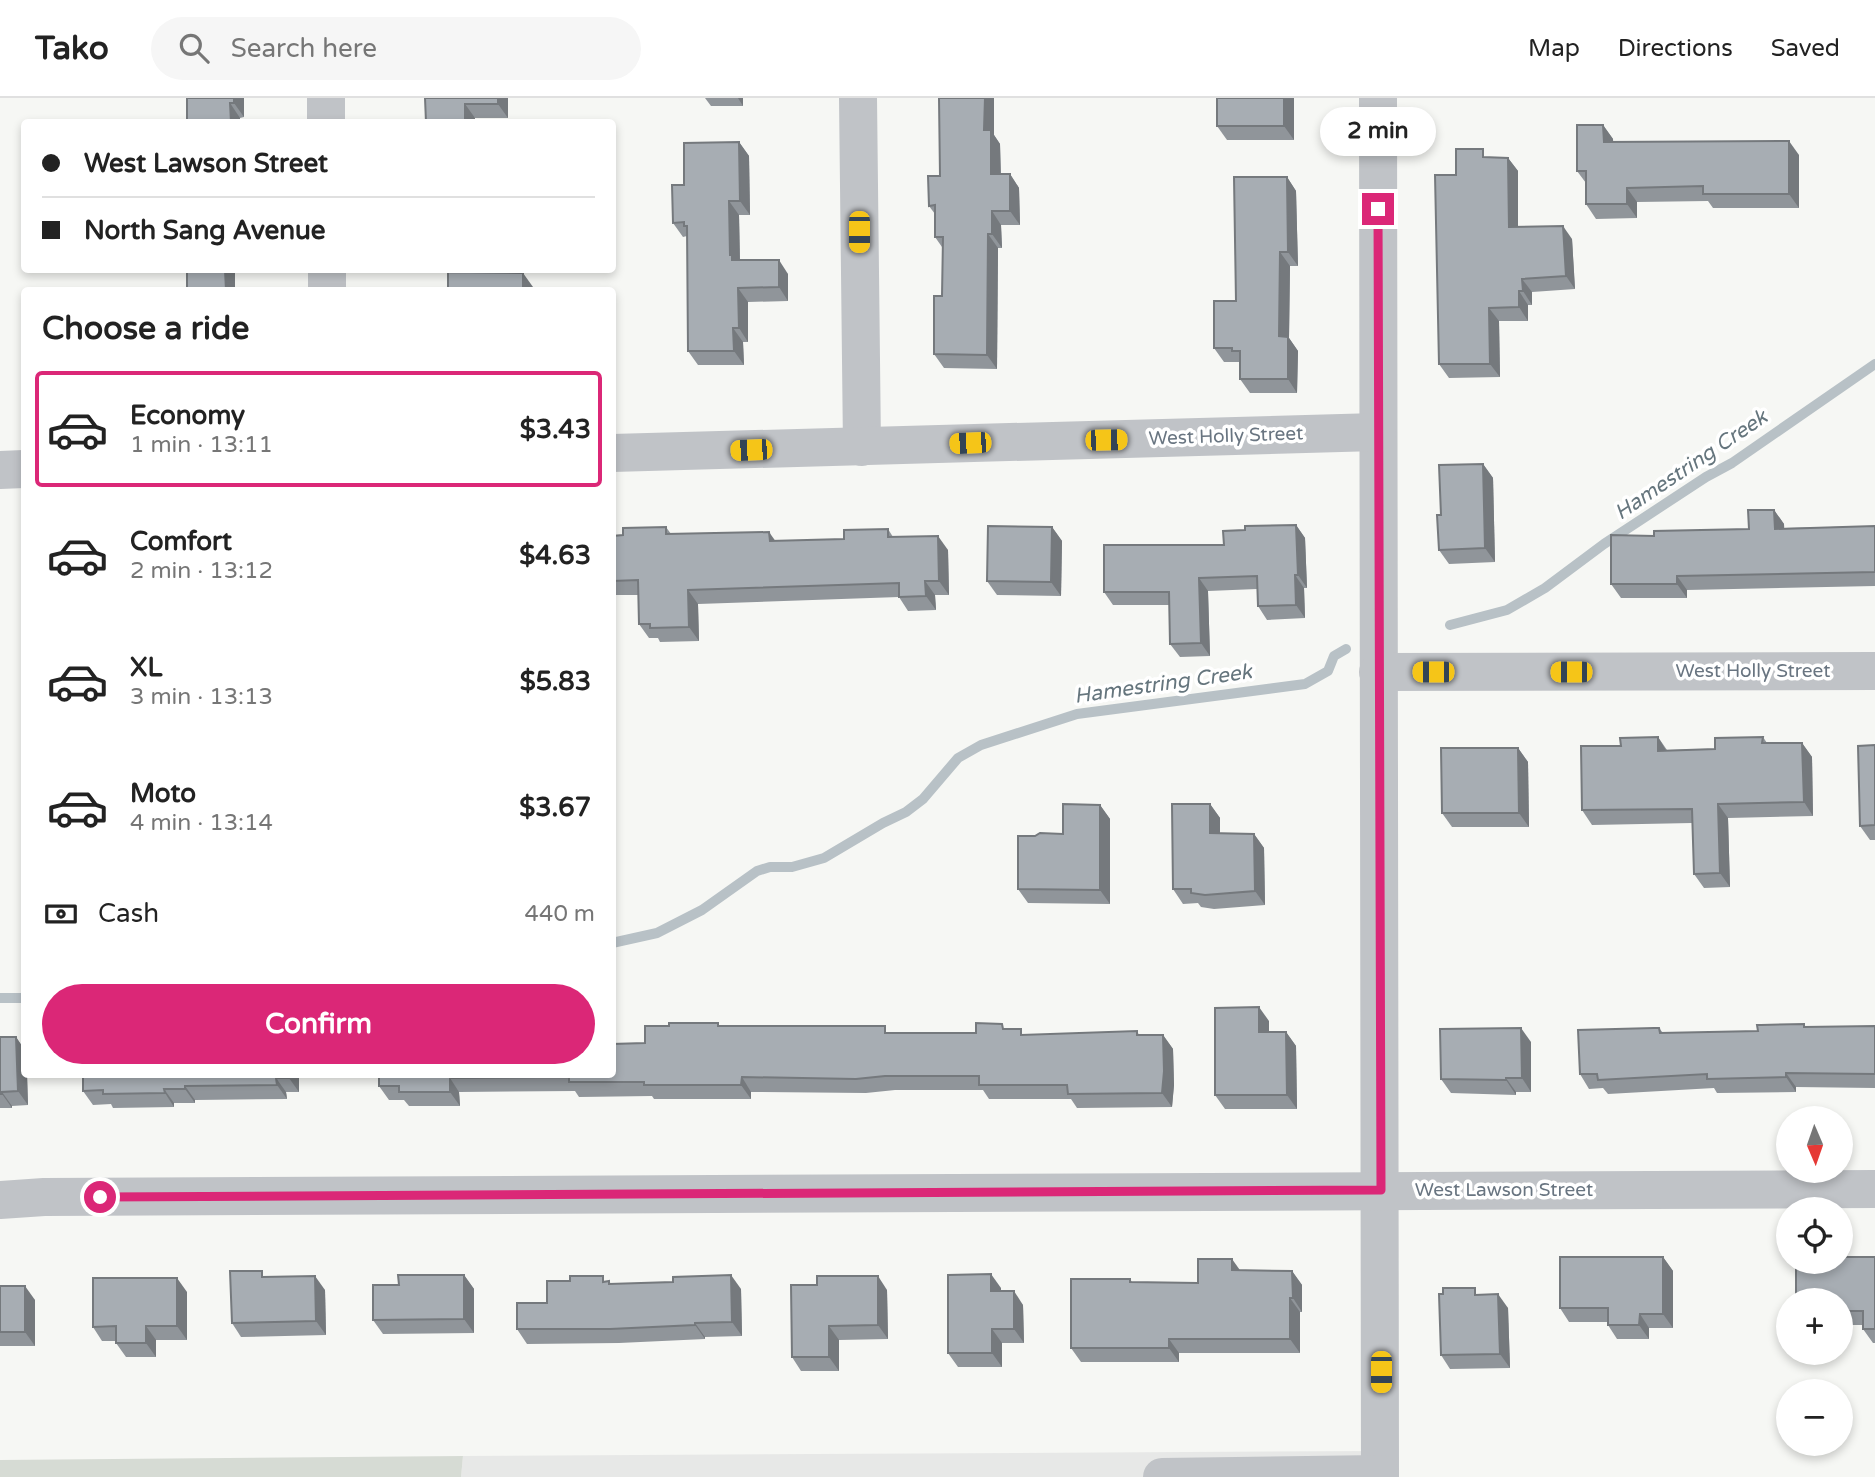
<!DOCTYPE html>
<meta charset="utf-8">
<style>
body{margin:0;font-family:"Varela Round",sans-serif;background:#f6f6f6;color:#222;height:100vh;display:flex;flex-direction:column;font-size:26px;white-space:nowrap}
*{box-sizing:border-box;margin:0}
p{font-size:23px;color:#767676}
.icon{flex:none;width:38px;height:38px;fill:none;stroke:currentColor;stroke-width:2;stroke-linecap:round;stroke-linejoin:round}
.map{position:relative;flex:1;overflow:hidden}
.sheet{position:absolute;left:21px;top:189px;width:595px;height:791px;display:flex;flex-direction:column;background:#fff;border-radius:7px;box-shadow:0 4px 10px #0003}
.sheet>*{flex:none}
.hud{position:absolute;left:21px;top:21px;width:595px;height:154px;border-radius:7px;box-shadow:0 4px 10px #0003;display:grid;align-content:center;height:154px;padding:0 21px;background:#fff}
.needle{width:46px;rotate:178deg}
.tools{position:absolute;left:1776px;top:1008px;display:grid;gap:14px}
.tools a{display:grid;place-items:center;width:77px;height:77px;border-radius:50%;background:#fff;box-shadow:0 4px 10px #0003;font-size:35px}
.end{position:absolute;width:32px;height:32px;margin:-16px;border:9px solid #db2777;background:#fff;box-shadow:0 0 0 4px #fff}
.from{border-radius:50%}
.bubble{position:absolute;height:49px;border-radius:24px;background:#fff;box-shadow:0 4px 10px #0003;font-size:23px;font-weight:700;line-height:49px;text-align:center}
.car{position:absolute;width:21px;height:42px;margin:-21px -10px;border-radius:9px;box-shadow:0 0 5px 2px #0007;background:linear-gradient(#f5c518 24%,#345 0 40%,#f5c518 0 76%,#345 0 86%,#f5c518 0)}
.hud b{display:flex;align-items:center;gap:24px;height:66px;font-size:26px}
.hud b+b{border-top:2px solid #e0e0e0}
.hud i{width:18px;height:18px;background:#222}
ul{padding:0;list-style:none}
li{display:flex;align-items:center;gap:21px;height:116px;margin:0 14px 10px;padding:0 7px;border:4px solid transparent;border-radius:7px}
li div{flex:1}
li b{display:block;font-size:26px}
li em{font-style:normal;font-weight:700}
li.on{border-color:#db2777}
li>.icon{width:63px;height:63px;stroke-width:1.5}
h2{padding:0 21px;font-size:32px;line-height:84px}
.pay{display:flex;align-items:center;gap:18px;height:77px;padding:0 21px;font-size:26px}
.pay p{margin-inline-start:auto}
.primary-button{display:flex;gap:14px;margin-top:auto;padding:14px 21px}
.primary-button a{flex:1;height:80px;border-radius:42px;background:#db2777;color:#fff;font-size:28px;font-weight:700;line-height:80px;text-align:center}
header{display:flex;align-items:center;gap:42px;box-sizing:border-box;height:98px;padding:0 35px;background:#fff;border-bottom:2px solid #e0e0e0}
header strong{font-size:33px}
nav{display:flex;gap:38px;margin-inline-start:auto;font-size:24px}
.search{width:490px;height:63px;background:#f6f6f6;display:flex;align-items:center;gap:18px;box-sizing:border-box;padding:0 24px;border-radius:38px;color:#767676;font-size:26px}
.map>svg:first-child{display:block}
.built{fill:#e7e8e7}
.green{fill:#d6dbd4}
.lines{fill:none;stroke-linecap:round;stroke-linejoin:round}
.stream{stroke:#b8c1c6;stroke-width:10}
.minor{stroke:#c0c3c7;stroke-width:38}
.wall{fill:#90959a}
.shaded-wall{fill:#75797d}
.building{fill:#a7adb3;stroke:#75797d;stroke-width:2}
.route{stroke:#db2777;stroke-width:9}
.labels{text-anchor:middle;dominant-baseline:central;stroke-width:7;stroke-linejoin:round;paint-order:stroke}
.street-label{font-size:19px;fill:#697581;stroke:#fff}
.water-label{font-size:21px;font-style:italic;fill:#65757d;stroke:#fff}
</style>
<header>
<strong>Tako</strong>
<div class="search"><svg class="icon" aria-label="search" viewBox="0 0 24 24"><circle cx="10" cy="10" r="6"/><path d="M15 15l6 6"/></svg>Search here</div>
<nav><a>Map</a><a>Directions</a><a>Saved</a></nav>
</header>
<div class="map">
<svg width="1875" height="1379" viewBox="0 0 1875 1379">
<rect width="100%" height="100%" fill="#f6f7f4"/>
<polygon class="built" points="1380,1353 1380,1379 461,1379 463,1358"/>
<polygon class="green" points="463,1358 461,1379 0,1379 0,1362"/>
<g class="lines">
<g class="stream">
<polyline points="1450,527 1507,512 1545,490 1604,446 1706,379 1732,365 1875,266"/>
<polyline points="612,845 657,835 702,812 757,773 770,769 792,769 824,760 883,725 906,714 923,701 958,660 981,647 1077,616 1305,586 1328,573 1334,558 1346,551"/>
<polyline points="0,900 24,900"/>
</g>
<g class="minor">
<polyline points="326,0 326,24"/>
<polyline points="858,0 862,349"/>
<polyline points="1378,0 1380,1379"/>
<polyline points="327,172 327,192"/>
<polyline points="612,355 1377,334"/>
<polyline points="0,372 24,371"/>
<polyline points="1378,574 1875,573"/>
<polyline points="0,1102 44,1099 1875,1091"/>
<polyline points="1162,1379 1380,1376"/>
</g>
</g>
<g class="wall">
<polygon points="244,0 244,19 240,20 240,24 187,24"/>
<polygon points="425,0 508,0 508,20 475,20"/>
<polygon points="705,0 743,0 743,8 711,8"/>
<polygon points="1217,0 1294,0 1294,42 1227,42 1217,28"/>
<polygon points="1603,27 1613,41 1613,44 1799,57 1799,110 1713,110 1708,103 1637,104 1637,120 1596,121 1586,106 1586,85 1577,73"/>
<polygon points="994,37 1000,46 1001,76 1010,76 1019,90 1020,127 1001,127 1002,150 998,150 997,271 944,270 934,256 942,198 942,149 935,139 935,116 929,108 940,78"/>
<polygon points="739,44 749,58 750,117 739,117 740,162 788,176 788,203 748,204 748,244 743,244 744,267 698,267 688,253 687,138 683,139 673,125 684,87"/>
<polygon points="1488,59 1508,60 1518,73 1518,129 1572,141 1575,191 1532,194 1532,207 1528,207 1528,223 1499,223 1500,279 1449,280 1439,266 1456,77"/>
<polygon points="1287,79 1296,93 1298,168 1290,168 1289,240 1298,253 1297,295 1250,295 1240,281 1240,264 1224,264 1214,250 1236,203"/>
<polygon points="1483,366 1493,380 1495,464 1449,466 1439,452 1441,417"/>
<polygon points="1774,412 1784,426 1784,430 1875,428 1875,488 1687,492 1687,500 1621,500 1611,486 1654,438 1749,431"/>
<polygon points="1296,427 1305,440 1307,490 1304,490 1305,520 1267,522 1258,508 1257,491 1208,493 1210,558 1180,559 1170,546 1169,507 1113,507 1104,494 1224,447 1245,432"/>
<polygon points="666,429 671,436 776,443 844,441 888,431 893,439 948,452 949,497 935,497 936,512 908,513 899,499 698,506 699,543 660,544 658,540 649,540 639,526 638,497 614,497 612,496 612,438 623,437"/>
<polygon points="1052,429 1062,443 1061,498 997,497 987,483"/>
<polygon points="1658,639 1667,652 1715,651 1763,639 1767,645 1802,645 1812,659 1813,718 1728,720 1730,789 1704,790 1694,776 1692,725 1592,727 1582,712 1621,648"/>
<polygon points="1875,647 1875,742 1870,742 1860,728"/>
<polygon points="1518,650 1528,664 1529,729 1452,729 1442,715"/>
<polygon points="1210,706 1220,720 1220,735 1254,736 1264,750 1265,807 1214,811 1201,809 1198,805 1183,806 1173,791"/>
<polygon points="1100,707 1110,721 1110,806 1028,805 1018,791 1035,738 1063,736"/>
<polygon points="1269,923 1269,934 1286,934 1296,948 1297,1011 1225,1011 1215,997"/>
<polygon points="1804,926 1806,929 1875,928 1875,990 1796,989 1796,994 1717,995 1714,990 1608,996 1603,990 1589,991 1580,976 1659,930 1663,935 1758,933"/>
<polygon points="720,928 890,935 976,935 1006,931 1025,937 1137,933 1139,937 1163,937 1173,951 1174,987 1172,1009 1077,1010 1071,1001 989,1001 983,992 895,992 866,995 751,994 751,1001 654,1001 652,998 579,999 575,993 459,994 460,1008 409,1008 404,1002 389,1002 379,988 645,945"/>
<polygon points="0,939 16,939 24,951 24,976 27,976 28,1007 12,1008 12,1010 0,1010"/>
<polygon points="1531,944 1531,994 1516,994 1516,997 1451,995 1441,981"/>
<polygon points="299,976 299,994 286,994 287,1001 195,1002 195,1005 174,1005 174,1009 113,1010 111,1006 93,1007 83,993"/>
<polygon points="1663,1159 1673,1173 1673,1230 1649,1230 1649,1241 1617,1241 1608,1227 1608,1224 1569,1224 1560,1210"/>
<polygon points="1875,1159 1875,1245 1873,1245 1863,1231 1863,1227 1841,1227 1841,1202"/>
<polygon points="1240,1172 1292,1173 1302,1187 1302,1214 1300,1214 1300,1255 1179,1255 1179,1264 1081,1264 1071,1250 1130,1181 1132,1184 1198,1185"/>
<polygon points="464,1177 474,1191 474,1235 383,1236 373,1222"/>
<polygon points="266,1179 325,1192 326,1237 241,1239 232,1225"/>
<polygon points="609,1183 611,1186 741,1191 742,1238 705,1239 705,1241 619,1245 527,1246 517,1231 547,1205"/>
<polygon points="791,1187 887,1192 888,1241 839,1242 839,1273 801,1273 792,1259"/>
<polygon points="0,1188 35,1202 35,1248 0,1248"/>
<polygon points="1001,1190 1001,1193 1023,1207 1024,1245 1002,1245 1002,1269 958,1269 948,1255"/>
<polygon points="187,1194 187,1242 156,1242 156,1259 126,1259 116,1245 116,1243 102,1243 93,1229"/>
<polygon points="1480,1197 1508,1210 1510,1270 1450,1271 1441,1257"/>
</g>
<g class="shaded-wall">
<polygon points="234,0 244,0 244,19 234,5"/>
<polygon points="498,0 508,0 508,20 498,6"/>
<polygon points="738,0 743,0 743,8"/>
<polygon points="985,0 994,0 994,37 1000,46 1001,90 991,76 984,32"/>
<polygon points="1284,0 1294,0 1294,42 1284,28"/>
<polygon points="230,5 240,20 240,24 231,24"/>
<polygon points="465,6 475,20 475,24 465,24"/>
<polygon points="1603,27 1613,41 1614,58 1604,44"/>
<polygon points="1789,43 1799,57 1799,110 1789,96"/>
<polygon points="739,44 749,58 750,117 740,103"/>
<polygon points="1508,60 1518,73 1518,143 1509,129"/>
<polygon points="1010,76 1019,90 1020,127 1010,113"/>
<polygon points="1287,79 1296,93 1298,168 1288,154"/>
<polygon points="1627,90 1637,104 1637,120 1627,106"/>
<polygon points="729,103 739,117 740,168 732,162 730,157"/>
<polygon points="992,113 1001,127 1002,150 992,136"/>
<polygon points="1563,128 1572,141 1575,191 1566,178"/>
<polygon points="988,136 998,150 997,271 987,257"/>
<polygon points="1280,154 1290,168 1289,240 1298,253 1297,295 1288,281 1279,238"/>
<polygon points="779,162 788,176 788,203 779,189"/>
<polygon points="225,172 235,172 235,192 226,192"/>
<polygon points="523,175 533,189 533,192 523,192"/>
<polygon points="1522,181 1532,194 1532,207 1523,193"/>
<polygon points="738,190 748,204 748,244 739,230"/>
<polygon points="1519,193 1528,207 1528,223 1519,209"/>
<polygon points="1489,210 1499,223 1500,279 1490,266"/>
<polygon points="733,230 743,244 744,267 734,253"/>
<polygon points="1483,366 1493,380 1495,464 1485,450"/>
<polygon points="1774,412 1784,426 1785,445 1775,431"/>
<polygon points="1296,427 1305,440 1307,490 1298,477"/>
<polygon points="1052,429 1062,443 1061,498 1051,484"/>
<polygon points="769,434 779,448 770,443"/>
<polygon points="938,438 948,452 949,497 939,483"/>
<polygon points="1295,477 1304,490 1305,520 1296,507"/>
<polygon points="1677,478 1687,492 1687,500 1677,486"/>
<polygon points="1199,480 1208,493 1210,558 1201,545"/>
<polygon points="925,483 935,497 936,512 926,498"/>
<polygon points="688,492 698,506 699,543 689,529"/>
<polygon points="1658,639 1667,654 1658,653"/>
<polygon points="1802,645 1812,659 1813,718 1804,704"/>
<polygon points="1518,650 1528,664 1529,729 1519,715"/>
<polygon points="1210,706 1220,720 1220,749 1210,735"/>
<polygon points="1718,706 1728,720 1730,789 1720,775"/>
<polygon points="1100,707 1110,721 1110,806 1100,792"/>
<polygon points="1254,736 1264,750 1265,807 1255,793"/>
<polygon points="1259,909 1269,923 1269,948 1259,934"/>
<polygon points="1521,930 1531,944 1531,994 1522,980"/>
<polygon points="1286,934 1296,948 1297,1011 1287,997"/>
<polygon points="1163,937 1173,951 1174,987 1172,1009 1162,995"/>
<polygon points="16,939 24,951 24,976 27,976 28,1007 18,993"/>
<polygon points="1786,975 1796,989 1796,994 1786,979"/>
<polygon points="289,976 299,976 299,994 289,980"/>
<polygon points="742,979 751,994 751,1001 741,987"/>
<polygon points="276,980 286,994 287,1001 277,987"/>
<polygon points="450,980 459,994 460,1008 450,994"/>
<polygon points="1506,980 1516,994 1516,997 1506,982"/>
<polygon points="185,988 195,1002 195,1005 185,991"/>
<polygon points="164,991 174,1005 174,1009 165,995"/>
<polygon points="2,994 12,1008 12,1010 2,996"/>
<polygon points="1663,1159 1673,1173 1673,1230 1663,1216"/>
<polygon points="1232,1161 1242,1175 1232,1172"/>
<polygon points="1292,1173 1302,1187 1302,1214 1293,1200"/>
<polygon points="991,1176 1001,1190 1001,1207 991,1193"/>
<polygon points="464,1177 474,1191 474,1235 464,1221"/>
<polygon points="731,1177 741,1191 742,1238 732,1224"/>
<polygon points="315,1178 325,1192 326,1237 316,1223"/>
<polygon points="878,1178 887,1192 888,1241 878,1227"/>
<polygon points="177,1180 187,1194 187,1242 177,1228"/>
<polygon points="25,1188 35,1202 35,1248 25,1234"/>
<polygon points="1014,1193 1023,1207 1024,1245 1014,1231"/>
<polygon points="1498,1196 1508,1210 1510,1270 1500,1256"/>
<polygon points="1290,1200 1300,1214 1300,1255 1290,1241"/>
<polygon points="1640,1216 1649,1230 1649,1241 1639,1227"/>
<polygon points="695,1225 705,1239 705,1241 695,1227"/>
<polygon points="146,1228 156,1242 156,1259 146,1245"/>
<polygon points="829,1228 839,1242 839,1273 829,1259"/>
<polygon points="992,1231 1002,1245 1002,1269 992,1255"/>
<polygon points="1169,1241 1179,1255 1179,1264 1169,1250"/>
</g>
<g class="building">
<polygon points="187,0 234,0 234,5 230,5 231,24 187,24"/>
<polygon points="425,0 498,0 498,6 465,6 465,24 426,24"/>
<polygon points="939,0 985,0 984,32 991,32 991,76 1010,76 1010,113 992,113 992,136 988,136 987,257 934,256 934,198 942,198 943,139 935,139 935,107 929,108 928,78 940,78"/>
<rect x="1217" y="0" width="67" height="28"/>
<polygon points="1577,27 1603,27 1604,44 1789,43 1789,96 1703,96 1703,88 1627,90 1627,106 1586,106 1586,73 1577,73"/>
<polygon points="739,44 740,103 729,103 730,157 732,157 732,162 779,162 779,189 738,190 739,230 733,230 734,253 688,253 687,128 684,128 684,124 673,125 672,87 684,87 684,45"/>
<polygon points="1456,51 1483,51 1483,59 1508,60 1509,129 1563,128 1566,178 1522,181 1523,193 1519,193 1519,209 1489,210 1490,266 1439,266 1435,77 1456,77"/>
<polygon points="1234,79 1287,79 1288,154 1280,154 1279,238 1288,239 1288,281 1240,281 1240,253 1232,253 1232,250 1214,250 1214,203 1236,203"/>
<polygon points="187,172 225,172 226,192 187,192"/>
<polygon points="448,174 523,175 523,192 448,192"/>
<polygon points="1483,366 1485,450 1439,452 1437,417 1441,417 1439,367"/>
<polygon points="1748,412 1774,412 1775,431 1875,428 1875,474 1677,478 1677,486 1611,486 1611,437 1654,438 1654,433 1749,431"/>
<polygon points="1296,427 1298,477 1295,477 1296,507 1258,508 1257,478 1199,480 1201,545 1170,546 1169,494 1104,494 1104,447 1224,447 1223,433 1245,432 1245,428"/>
<polygon points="988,428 1052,429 1051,484 987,483"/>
<polygon points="666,429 666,436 769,434 770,443 844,441 844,432 888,431 888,439 938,438 939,483 925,483 926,498 899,499 899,485 688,492 689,529 650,530 650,526 639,526 638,482 612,483 612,438 623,437 623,430"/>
<polygon points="1658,639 1658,653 1715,651 1715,640 1763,639 1762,645 1802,645 1804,704 1718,706 1720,775 1694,776 1692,711 1582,712 1581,648 1621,648 1620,640"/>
<polygon points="1875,647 1875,727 1860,728 1858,648"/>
<polygon points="1441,650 1518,650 1519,715 1442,715"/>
<polygon points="1063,706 1100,707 1100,792 1018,791 1018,738 1035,738 1040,735 1063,736"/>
<polygon points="1172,706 1210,706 1210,735 1254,736 1255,793 1205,797 1191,795 1191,791 1173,791"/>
<polygon points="1259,909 1259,934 1286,934 1287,997 1215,997 1215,910"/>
<polygon points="669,925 718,925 718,928 885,928 885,935 976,935 976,925 1002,926 1003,931 1021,931 1021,937 1137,933 1137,937 1163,937 1164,973 1162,995 1068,996 1067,987 979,987 979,978 885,978 856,981 742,979 741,987 644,987 644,984 569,984 569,979 450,980 450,994 399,994 399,988 379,988 379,976 612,976 612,946 645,945 645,928 669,928"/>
<polygon points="1804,926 1804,929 1875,928 1875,976 1786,975 1786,979 1707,981 1707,976 1598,982 1597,976 1580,976 1578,932 1654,930 1659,930 1660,935 1758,933 1757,927 1761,927"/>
<polygon points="1521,930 1522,980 1506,980 1506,982 1441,981 1440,931"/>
<polygon points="0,939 16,939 18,993 2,994 2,996 0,996"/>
<polygon points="83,976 289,976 289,980 276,980 277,987 185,988 185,991 164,991 165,995 103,996 103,992 83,993"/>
<polygon points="1560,1159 1663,1159 1663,1216 1640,1216 1639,1227 1608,1227 1608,1210 1560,1210"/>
<polygon points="1841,1159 1875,1159 1875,1231 1863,1231 1863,1213 1841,1213 1841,1202 1796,1202 1796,1164 1841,1164"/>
<polygon points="1198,1161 1232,1161 1232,1172 1292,1173 1293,1200 1290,1200 1290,1241 1169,1241 1169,1250 1071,1250 1071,1181 1130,1181 1130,1184 1198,1185"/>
<polygon points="230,1173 262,1173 262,1179 315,1178 316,1223 232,1225"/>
<polygon points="991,1176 991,1193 1014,1193 1014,1231 992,1231 992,1255 948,1255 948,1177"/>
<polygon points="398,1177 464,1177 464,1221 373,1222 373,1187 399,1187"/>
<polygon points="731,1177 732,1224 695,1225 695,1227 610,1231 517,1231 517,1205 547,1205 547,1183 570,1183 570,1178 603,1178 603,1184 609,1183 609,1186 673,1184 673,1179"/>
<polygon points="817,1178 878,1178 878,1227 829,1228 829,1259 792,1259 791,1187 817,1187"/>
<polygon points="93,1180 177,1180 177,1228 146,1228 146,1245 116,1245 116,1228 93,1229"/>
<rect x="0" y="1188" width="25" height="46"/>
<polygon points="1443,1190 1475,1190 1475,1197 1498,1196 1500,1256 1441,1257 1439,1196 1443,1196"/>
</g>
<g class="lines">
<polyline class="route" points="100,1099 1381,1092 1378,111"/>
</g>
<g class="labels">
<g class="street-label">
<text transform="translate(1226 338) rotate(-2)">West Holly Street</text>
<text x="1753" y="573">West Holly Street</text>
<text x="1504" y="1092">West Lawson Street</text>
</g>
<g class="water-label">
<text transform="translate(1691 367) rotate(-34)">Hamestring Creek</text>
<text transform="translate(1163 586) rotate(-8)">Hamestring Creek</text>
</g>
</g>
</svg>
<div class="tools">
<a><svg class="needle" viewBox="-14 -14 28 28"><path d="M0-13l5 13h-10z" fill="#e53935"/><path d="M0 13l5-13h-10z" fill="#767676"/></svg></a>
<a><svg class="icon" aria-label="locate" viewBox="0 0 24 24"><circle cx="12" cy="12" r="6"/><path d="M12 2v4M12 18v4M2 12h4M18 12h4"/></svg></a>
<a>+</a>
<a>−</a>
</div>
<i class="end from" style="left:100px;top:1099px"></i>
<i class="end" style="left:1378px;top:111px"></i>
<div class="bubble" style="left:1320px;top:9px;width:116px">2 min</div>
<i class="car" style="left:859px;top:134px;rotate:180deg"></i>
<i class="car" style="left:1106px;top:342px;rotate:89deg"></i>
<i class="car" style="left:970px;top:345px;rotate:268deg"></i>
<i class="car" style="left:751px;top:352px;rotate:268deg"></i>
<i class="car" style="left:1433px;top:574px;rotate:270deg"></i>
<i class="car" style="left:1571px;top:574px;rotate:270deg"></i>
<i class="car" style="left:1381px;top:1274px;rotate:180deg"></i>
<div class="hud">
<b><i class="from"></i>West Lawson Street</b>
<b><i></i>North Sang Avenue</b>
</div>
<section class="sheet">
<h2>Choose a ride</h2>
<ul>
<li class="on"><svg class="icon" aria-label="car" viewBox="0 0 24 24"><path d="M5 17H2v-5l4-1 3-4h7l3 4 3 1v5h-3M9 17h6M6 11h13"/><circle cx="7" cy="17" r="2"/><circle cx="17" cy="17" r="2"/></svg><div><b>Economy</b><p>1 min · 13:11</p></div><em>$3.43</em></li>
<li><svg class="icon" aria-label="car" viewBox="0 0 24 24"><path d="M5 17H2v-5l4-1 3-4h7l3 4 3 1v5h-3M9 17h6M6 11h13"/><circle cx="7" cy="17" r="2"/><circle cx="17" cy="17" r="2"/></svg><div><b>Comfort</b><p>2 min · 13:12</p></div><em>$4.63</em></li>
<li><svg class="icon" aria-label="car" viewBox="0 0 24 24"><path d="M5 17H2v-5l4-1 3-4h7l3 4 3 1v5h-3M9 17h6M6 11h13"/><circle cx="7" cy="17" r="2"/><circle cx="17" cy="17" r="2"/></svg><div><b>XL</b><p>3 min · 13:13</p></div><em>$5.83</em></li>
<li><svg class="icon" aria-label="car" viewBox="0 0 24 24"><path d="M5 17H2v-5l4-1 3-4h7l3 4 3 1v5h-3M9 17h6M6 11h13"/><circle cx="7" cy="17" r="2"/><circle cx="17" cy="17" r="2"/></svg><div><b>Moto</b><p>4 min · 13:14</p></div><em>$3.67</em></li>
</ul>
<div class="pay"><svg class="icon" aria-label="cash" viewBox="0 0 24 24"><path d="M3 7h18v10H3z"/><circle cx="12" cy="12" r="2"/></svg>Cash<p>440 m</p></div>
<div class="primary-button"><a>Confirm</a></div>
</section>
</div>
